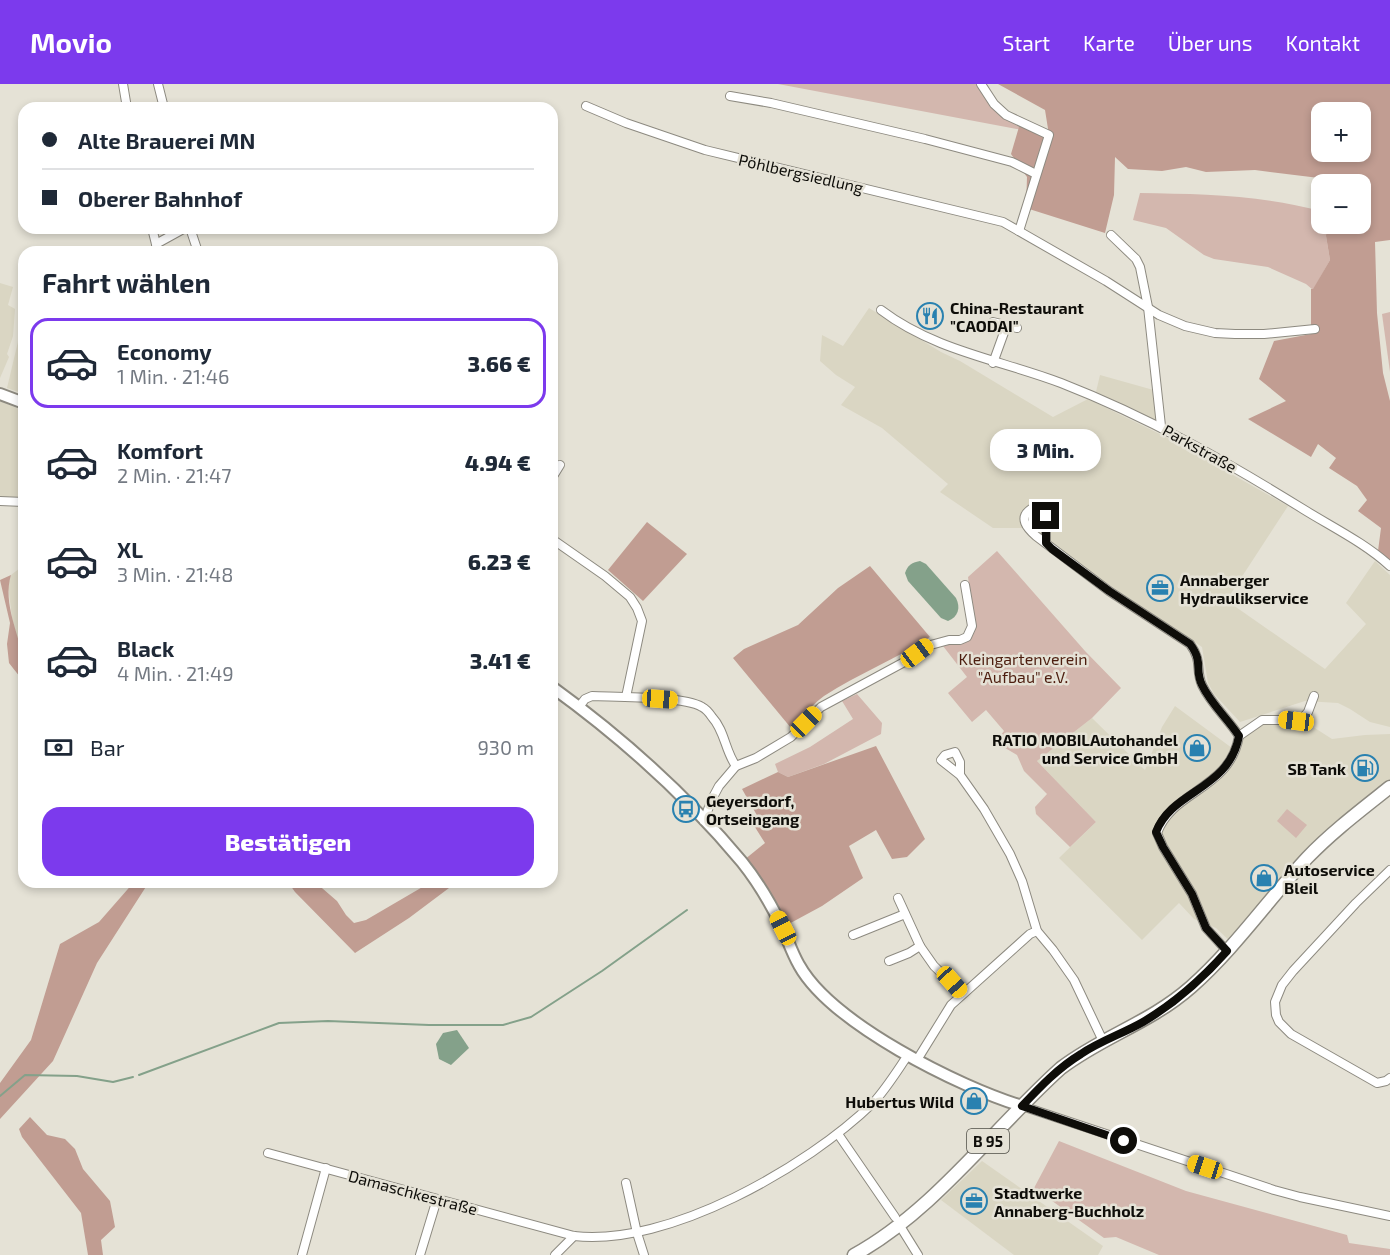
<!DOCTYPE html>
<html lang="de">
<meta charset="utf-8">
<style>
body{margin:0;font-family:"Exo 2",sans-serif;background:#f6f6f7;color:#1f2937;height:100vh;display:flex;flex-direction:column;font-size:22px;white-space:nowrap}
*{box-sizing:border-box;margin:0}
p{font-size:20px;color:#747a83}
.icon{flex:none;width:33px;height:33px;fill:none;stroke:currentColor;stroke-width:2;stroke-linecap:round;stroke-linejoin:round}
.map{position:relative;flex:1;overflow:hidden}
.details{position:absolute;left:18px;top:162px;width:540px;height:642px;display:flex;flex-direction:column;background:#fff;border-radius:18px;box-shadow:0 3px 9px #0003}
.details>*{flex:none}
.top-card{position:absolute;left:18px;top:18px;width:540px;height:132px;border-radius:18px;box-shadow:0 3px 9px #0003;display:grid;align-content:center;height:132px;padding:0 24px;background:#fff}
.fabs{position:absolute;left:1311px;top:18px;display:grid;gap:12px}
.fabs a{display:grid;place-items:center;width:60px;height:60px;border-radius:12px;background:#fff;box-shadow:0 3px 9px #0003;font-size:30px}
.end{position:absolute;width:27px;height:27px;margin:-14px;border:8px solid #0e0d09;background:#fff;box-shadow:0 0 0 3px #fff}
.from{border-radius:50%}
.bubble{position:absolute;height:42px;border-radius:18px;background:#fff;box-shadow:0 3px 9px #0003;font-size:20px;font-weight:800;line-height:42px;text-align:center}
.car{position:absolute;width:18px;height:36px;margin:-18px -9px;border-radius:8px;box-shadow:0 0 4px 2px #0007;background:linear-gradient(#f5c518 24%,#345 0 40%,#f5c518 0 76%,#345 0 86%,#f5c518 0)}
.top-card b{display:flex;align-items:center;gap:21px;height:57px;font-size:22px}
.top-card b+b{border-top:2px solid #e0e1e3}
.top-card i{width:15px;height:15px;background:#1f2937}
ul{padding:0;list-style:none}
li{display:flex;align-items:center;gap:18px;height:90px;margin:0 12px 9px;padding:0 12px;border:3px solid transparent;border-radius:18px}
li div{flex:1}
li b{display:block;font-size:22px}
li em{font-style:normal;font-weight:800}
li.selected{border-color:#7c3aed}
li>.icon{width:54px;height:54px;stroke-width:1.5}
h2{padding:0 24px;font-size:27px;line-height:72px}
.pay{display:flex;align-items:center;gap:15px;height:66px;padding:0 24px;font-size:22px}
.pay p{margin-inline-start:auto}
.cta{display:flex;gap:12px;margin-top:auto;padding:12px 24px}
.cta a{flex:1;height:69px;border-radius:18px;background:#7c3aed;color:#fff;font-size:24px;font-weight:800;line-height:69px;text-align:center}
header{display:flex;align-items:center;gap:36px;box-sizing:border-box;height:84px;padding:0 30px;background:#7c3aed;color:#fff}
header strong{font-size:28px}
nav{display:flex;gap:33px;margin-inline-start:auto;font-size:21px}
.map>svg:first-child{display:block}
.built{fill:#dad6c3}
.green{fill:#d3b7ae}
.forest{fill:#c19d92;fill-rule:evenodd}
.water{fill:#84a18a}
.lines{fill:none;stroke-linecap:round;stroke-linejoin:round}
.stream{stroke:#84a18a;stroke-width:2}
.minor-casing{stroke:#8d8a80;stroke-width:10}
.secondary-casing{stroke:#8d8a80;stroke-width:14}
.primary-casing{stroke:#8d8a80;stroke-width:15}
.minor{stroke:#fff;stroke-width:8}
.secondary{stroke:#fff;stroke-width:10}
.primary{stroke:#fff;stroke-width:12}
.route{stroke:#0e0d09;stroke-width:8}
.labels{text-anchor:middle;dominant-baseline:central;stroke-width:5;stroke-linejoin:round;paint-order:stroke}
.shield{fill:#e5e2d6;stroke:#4e4d46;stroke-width:1.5}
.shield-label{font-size:15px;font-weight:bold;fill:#0e0d09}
.street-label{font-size:16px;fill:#0e0d09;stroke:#e5e2d6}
.poi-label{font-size:16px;font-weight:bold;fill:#0e0d09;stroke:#e5e2d6;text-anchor:start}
.park-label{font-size:16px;fill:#4d1e0f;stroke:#e5e2d6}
</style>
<header>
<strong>Movio</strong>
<nav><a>Start</a><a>Karte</a><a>Über uns</a><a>Kontakt</a></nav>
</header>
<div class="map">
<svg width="1390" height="1171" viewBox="0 0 1390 1171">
<rect width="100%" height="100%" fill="#e5e2d6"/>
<g class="built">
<polygon points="0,199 13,203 8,221 15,225 13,252 7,270 9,273 0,294"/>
<polygon points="21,207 24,208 24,310 7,304 21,245"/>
<polygon points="869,224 941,268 960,277 1053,333 1088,315 1166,353 1288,422 1230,511 1233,521 1325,585 1366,540 1346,519 1375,477 1390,491 1390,643 1370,638 1350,625 1338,619 1305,617 1240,638 1214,610 1208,599 1202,563 1072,476 1033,444 993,444 940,408 948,400 882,344 841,321 855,303 836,291 820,277 822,251 843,262"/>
<polygon points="1100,291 1157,307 1160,338 1095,312"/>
<polygon points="0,317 24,327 24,414 0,413"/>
<polygon points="24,481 24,580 12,534 8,501 11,491"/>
<polygon points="1175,622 1236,667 1239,652 1262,636 1307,639 1332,655 1365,651 1390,650 1390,698 1335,748 1233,860 1216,844 1194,835 1179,819 1142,856 1059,774 1096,738 1037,677 1092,634 1145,686 1162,643"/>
<polygon points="982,1077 1103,1162 1098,1171 1014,1171 941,1116"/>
</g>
<g class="green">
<polygon points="778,0 981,0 994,20 1049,51"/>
<path d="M 1140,109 C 1202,110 1261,111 1321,127 L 1322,140 L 1327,140 L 1326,152 L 1330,176 L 1313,206 L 1306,200 L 1268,183 L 1214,175 L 1204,171 L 1166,144 L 1133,136 Z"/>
<polygon points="1390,228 1390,288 1382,230"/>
<polygon points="997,467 1085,567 1121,604 1092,634 1037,677 1096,738 1070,763 1036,730 1035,723 1047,710 1024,687 1017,671 995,658 1004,647 986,626 972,638 948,609 967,593 943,562 962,558 974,542 968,493"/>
<polygon points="857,610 882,639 881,650 824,680 788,693 778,688 775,680 810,663 853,635 842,617"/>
<polygon points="1287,725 1307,741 1296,754 1277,737"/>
<polygon points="1059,1057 1186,1107 1347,1151 1349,1159 1390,1165 1390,1171 1159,1171 1116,1153 1104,1154 1034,1104"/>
</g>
<g class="forest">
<path d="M 998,0 L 1390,0 L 1390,156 L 1375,158 L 1377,229 L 1383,289 L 1390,317 L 1390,478 L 1378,467 L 1381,444 L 1358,427 L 1367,416 L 1357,402 L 1329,384 L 1336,374 L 1318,360 L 1311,373 L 1248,335 L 1286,317 L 1259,295 L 1274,257 L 1311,250 L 1311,205 L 1313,205 L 1330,176 L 1326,152 L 1327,140 L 1360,140 L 1360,100 L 1322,100 L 1321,106 L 1319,94 L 1255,86 L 1206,88 L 1186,83 L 1162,87 L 1128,85 L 1115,73 L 1114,111 L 1105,149 L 1026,124 L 1027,93 L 1011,70 L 1021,36 L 1049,51 L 1045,26 ZM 1322,28 L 1360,28 L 1360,68 L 1322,68 Z"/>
<polygon points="647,438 687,470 643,517 608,486"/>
<path d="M 870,482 L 930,553 C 896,575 858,590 824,612 C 812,621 801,633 791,644 L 733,574 L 744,565 L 798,541 L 838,504 Z"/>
<path d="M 11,491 C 2,520 20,551 24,580 C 25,588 24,596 24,604 L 20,593 L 9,579 L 7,560 L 10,539 L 0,496 Z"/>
<polygon points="876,662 925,755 907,773 892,775 876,746 849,762 863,794 822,822 785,842 744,776 765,759 753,740 759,735 742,705 778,688 788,693"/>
<polygon points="134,798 149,798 97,879 53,977 0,1035 0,999 31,956 60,860 99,838"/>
<polygon points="288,798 315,798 337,817 346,831 354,839 366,836 431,798 457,798 409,834 355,869 295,808"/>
<polygon points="30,1033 47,1051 65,1055 75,1065 83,1085 110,1117 115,1143 101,1156 103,1171 88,1171 81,1129 22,1053 19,1045"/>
</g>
<g class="water">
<path d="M 920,477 L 926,480 L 956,514 C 961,524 958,533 948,537 L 941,534 L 908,497 L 905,489 C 908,481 911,479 920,477 Z"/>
<polygon points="457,946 469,964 451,981 439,975 436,960 443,949"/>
</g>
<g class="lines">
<g class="stream">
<polyline points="139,991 279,939 328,937 429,941 503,941 531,933 602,887 687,826"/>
<polyline points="0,1012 25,991 77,992 113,998 133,993"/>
</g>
<defs>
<g id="minor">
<polyline points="123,0 127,24"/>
<polyline points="158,0 164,24"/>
<polyline points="981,0 994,20 1006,31 1049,51 1019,147"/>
<polyline points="730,12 771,19 925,55 1012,78 1036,90"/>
<polyline points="586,22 626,39 705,66 1003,138 1106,197 1159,231 1185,242 1215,249 1235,250 1264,250 1315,245"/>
<polyline points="152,144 158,168"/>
<polyline points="190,144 197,165 200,168"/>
<polyline points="1111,151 1136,175 1140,183 1148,223 1161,342"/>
<polyline points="156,160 185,144"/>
<path d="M 881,226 C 935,267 1001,276 1061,299 C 1148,333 1224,376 1303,425 C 1332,443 1365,459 1390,482"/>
<polyline points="993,238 1017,244"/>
<polyline points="993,279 1006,243"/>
<polyline points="552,394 560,381"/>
<polyline points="0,417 24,418"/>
<polyline points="552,455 605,492 630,513 637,524 642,537 626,613"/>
<path d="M 1046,459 L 1046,432 L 1042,426 L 1031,425 C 1018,434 1027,444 1036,452 L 1109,507 L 1190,560 C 1203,578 1195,585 1202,601 C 1211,620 1228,635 1239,652 C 1230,706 1172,706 1157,749 L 1163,763 L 1192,810 L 1206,844 L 1227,867"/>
<path d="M 579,623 L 585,615 L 592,612 C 616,613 684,612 702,623 C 706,625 710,630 712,633 C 725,647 725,667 736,682"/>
<polyline points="1239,652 1262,636 1301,636 1308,628 1314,612"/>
<polyline points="960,691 960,678 955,668 945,671 941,676 960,691 984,725 1010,770 1022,797 1037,847 1053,866 1074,896 1103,957"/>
<polyline points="704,737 711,717 719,702 736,682 756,674 791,653 821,623 908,576 927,562 949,556 960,556 967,553 972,542 965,501"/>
<polyline points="1390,786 1356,819 1293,887 1282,901 1275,918 1276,931 1279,938 1291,950 1377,999 1386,997 1390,994"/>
<polyline points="898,814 920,862 934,882 962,909"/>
<polyline points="853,851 905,830"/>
<polyline points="889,877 909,869 920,862"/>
<polyline points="917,976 951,921 1030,850 1037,847"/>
<polyline points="1022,1022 1274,1106 1300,1113 1390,1132"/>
<polyline points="838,1050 895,1133"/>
<path d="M 268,1069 L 574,1152 C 668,1163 807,1083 873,1019 C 886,1005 897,987 908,971"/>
<polyline points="626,1099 637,1149 644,1171"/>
<polyline points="900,1142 918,1171"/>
<polyline points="302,1171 326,1084"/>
<polyline points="420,1171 437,1115"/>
<polyline points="555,1171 574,1152"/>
</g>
<g id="secondary">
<polyline points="0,310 24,319"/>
<path d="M 552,603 C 621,653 687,712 742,778 C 758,798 771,820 782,843 C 788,856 792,869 799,881 C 831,939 959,1003 1022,1022"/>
</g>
<path id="primary" d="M 854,1171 C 933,1128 994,1044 1061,984 C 1103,952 1150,939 1191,903 C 1235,864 1268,816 1307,774 C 1332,748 1361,726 1390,703"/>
</defs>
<use href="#minor" class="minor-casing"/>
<use href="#secondary" class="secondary-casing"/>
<use href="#primary" class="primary-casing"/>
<use href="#minor" class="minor"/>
<use href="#secondary" class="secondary"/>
<use href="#primary" class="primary"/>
</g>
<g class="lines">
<path class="route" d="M 1046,432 L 1046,459 L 1052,465 L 1109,507 L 1190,560 C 1204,579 1194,585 1202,601 C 1211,620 1228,635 1239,652 C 1229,706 1172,706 1156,748 L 1163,763 L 1192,810 L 1206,844 L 1227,867 C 1203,894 1175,919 1143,938 C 1122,950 1100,957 1081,970 C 1058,984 1040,1003 1022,1022 L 1124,1057"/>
</g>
<defs>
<symbol id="restaurant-ring" viewBox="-11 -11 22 22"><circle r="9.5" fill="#e5e2d6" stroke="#2981b0" stroke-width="1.5"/><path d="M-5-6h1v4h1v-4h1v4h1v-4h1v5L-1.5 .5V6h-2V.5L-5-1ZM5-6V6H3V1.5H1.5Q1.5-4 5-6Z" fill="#2981b0"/></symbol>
<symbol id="office-ring" viewBox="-11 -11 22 22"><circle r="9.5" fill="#e5e2d6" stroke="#2981b0" stroke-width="1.5"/><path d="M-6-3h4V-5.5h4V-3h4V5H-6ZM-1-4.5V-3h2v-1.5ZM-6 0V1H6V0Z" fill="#2981b0"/></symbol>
<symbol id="shop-ring" viewBox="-11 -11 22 22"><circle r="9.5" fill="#e5e2d6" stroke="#2981b0" stroke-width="1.5"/><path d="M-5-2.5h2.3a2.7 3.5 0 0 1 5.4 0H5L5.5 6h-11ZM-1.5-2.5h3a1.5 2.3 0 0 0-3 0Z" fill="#2981b0"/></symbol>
<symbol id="fuel-ring" viewBox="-11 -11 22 22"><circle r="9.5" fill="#e5e2d6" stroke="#2981b0" stroke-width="1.5"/><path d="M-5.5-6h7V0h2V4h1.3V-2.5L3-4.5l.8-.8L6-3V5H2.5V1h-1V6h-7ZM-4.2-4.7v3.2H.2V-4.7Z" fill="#2981b0"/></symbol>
<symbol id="bus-ring" viewBox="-11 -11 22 22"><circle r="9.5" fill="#e5e2d6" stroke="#2981b0" stroke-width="1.5"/><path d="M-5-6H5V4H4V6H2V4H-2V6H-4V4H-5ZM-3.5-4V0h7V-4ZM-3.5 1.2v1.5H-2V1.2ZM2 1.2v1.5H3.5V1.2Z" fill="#2981b0"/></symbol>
</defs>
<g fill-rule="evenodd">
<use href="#restaurant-ring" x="915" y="217" width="30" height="30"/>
<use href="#office-ring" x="1145" y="489" width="30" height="30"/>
<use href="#shop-ring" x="1182" y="649" width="30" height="30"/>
<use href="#fuel-ring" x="1350" y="669" width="30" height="30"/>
<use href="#bus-ring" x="671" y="710" width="30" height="30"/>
<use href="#shop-ring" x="1249" y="779" width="30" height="30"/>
<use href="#shop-ring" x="959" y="1002" width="30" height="30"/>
<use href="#office-ring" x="959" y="1102" width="30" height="30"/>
</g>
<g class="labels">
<rect class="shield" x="967" y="1045" width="42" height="24" rx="4.5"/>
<g class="shield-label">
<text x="988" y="1057">B 95</text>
</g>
<g class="street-label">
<text transform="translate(801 89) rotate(13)">Pöhlbergsiedlung</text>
<text transform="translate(1200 364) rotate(29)">Parkstraße</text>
<text transform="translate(413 1108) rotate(15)">Damaschkestraße</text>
</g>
<g class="poi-label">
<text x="950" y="223">China-Restaurant<tspan x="950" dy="18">"CAODAI"</tspan></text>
<text x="1180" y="495">Annaberger<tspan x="1180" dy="18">Hydraulikservice</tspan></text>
<text x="1178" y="655" text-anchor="end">RATIO MOBILAutohandel<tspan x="1178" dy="18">und Service GmbH</tspan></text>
<text x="1346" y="684" text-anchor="end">SB Tank</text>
<text x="706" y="716">Geyersdorf,<tspan x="706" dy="18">Ortseingang</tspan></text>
<text x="1284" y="785">Autoservice<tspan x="1284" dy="18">Bleil</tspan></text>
<text x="954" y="1017" text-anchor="end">Hubertus Wild</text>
<text x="994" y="1108">Stadtwerke<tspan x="994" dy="18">Annaberg-Buchholz</tspan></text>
</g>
<g class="park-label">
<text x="1023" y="574">Kleingartenverein<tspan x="1023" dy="18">"Aufbau" e.V.</tspan></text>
</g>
</g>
</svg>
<div class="fabs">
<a>+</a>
<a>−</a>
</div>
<i class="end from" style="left:1124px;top:1057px"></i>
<i class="end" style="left:1046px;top:432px"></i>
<div class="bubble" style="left:990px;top:345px;width:111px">3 Min.</div>
<i class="car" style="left:917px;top:569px;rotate:53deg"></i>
<i class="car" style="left:660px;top:615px;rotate:94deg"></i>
<i class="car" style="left:1296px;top:637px;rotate:277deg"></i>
<i class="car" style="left:806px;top:638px;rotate:45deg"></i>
<i class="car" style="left:783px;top:844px;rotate:333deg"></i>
<i class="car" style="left:952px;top:898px;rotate:138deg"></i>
<i class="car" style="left:1205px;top:1083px;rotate:288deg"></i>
<div class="top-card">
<b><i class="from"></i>Alte Brauerei MN</b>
<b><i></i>Oberer Bahnhof</b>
</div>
<section class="details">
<h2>Fahrt wählen</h2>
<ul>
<li class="selected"><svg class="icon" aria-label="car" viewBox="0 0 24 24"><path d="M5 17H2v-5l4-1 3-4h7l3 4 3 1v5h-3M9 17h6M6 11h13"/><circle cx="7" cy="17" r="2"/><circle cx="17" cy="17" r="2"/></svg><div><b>Economy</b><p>1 Min. · 21:46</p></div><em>3.66 €</em></li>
<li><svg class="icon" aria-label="car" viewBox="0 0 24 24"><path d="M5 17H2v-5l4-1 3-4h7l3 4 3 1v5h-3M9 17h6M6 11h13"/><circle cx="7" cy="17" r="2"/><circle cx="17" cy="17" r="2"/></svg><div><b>Komfort</b><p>2 Min. · 21:47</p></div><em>4.94 €</em></li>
<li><svg class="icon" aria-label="car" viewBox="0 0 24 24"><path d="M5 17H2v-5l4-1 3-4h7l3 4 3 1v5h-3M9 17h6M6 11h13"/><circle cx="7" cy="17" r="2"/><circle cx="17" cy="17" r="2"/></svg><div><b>XL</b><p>3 Min. · 21:48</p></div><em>6.23 €</em></li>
<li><svg class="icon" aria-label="car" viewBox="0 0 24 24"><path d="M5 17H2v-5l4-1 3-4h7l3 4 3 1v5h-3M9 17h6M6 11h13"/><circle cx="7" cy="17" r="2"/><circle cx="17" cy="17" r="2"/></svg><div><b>Black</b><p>4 Min. · 21:49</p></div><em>3.41 €</em></li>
</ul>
<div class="pay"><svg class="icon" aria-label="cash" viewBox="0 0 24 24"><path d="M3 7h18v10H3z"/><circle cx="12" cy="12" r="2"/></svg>Bar<p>930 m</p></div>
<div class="cta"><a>Bestätigen</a></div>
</section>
</div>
